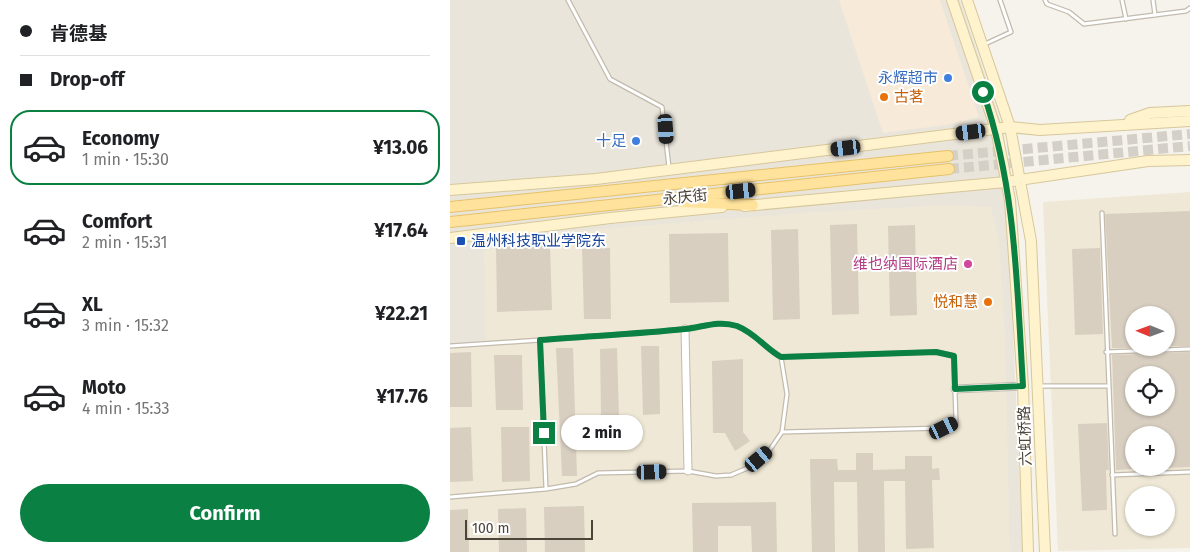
<!DOCTYPE html>
<meta charset="utf-8">
<style>
body{margin:0;font-family:"Fira Sans","Noto Sans SC",sans-serif;background:#f2f2f2;color:#202124;height:100vh;display:flex;flex-direction:column;font-size:19px;white-space:nowrap}
*{box-sizing:border-box;margin:0}
p{font-size:16px;color:#757577}
.icon{flex:none;width:28px;height:28px;fill:none;stroke:currentColor;stroke-width:2;stroke-linecap:round;stroke-linejoin:round}
.map{position:relative;flex:1;overflow:hidden}
.side{display:flex;flex-direction:column;background:#fff;width:450px}
.side>*{flex:none}
.guide{display:grid;align-content:center;height:110px;padding:0 20px;background:#fff}
.needle{width:32px;rotate:271deg}
.fabs{position:absolute;left:675px;top:306px;display:grid;gap:10px}
.fabs a{display:grid;place-items:center;width:50px;height:50px;border-radius:50%;background:#fff;box-shadow:0 1px 4px #0004;font-size:25px}
.scale{position:absolute;left:15px;bottom:12px;width:128px;box-sizing:border-box;padding-left:5px;border:2px solid #4b4439;border-top:0;font-size:14px;line-height:18px;white-space:nowrap;color:#4b4439;-webkit-text-stroke:4px #fff;paint-order:stroke}
.end{position:absolute;width:22px;height:22px;margin:-11px;border:6px solid #0b8043;background:#fff;box-shadow:0 0 0 2px #fff}
.from{border-radius:50%}
.bubble{position:absolute;height:35px;border-radius:18px;background:#fff;box-shadow:0 1px 4px #0004;font-size:16px;font-weight:700;line-height:35px;text-align:center}
.car{position:absolute;width:15px;height:30px;margin:-15px -8px;border-radius:6px;box-shadow:0 0 4px 1px #0007;background:linear-gradient(#222 24%,#8ab4d8 0 40%,#222 0 76%,#8ab4d8 0 86%,#222 0)}
.guide b{display:flex;align-items:center;gap:18px;height:48px;font-size:19px}
.guide b+b{border-top:1px solid #e0e0e0}
.guide i{width:12px;height:12px;background:#202124}
ul{padding:0;list-style:none}
li{display:flex;align-items:center;gap:15px;height:75px;margin:0 10px 8px;padding:0 10px;border:2px solid transparent;border-radius:20px}
li div{flex:1}
li b{display:block;font-size:19px}
li em{font-style:normal;font-weight:700}
li.on{border-color:#0b8043}
li>.icon{width:45px;height:45px;stroke-width:1.5}
.primary-button{display:flex;gap:10px;margin-top:auto;padding:10px 20px}
.primary-button a{flex:1;height:58px;border-radius:30px;background:#0b8043;color:#fff;font-size:20px;font-weight:700;line-height:58px;text-align:center}
main{display:flex;flex:1;min-height:0}
.map>svg:first-child{display:block}
.residential{fill:#eae5da}
.commercial{fill:#f7ead8}
.education{fill:#efe8d6;fill-rule:evenodd}
.building{fill:#d8cfc1;fill-rule:evenodd}
.lines{fill:none;stroke-linecap:round;stroke-linejoin:round}
.primary-tunnel{stroke:#d4d0c8;stroke-width:10;stroke-dasharray:10 5;stroke-linecap:butt}
.lane-casing{stroke:#c2bbae;stroke-width:5.5}
.street-casing{stroke:#c2bbae;stroke-width:9}
.secondary-casing{stroke:#d6c79b;stroke-width:12}
.primary-casing{stroke:#e6c16a;stroke-width:12}
.lane{stroke:#fff;stroke-width:3}
.street{stroke:#fff;stroke-width:7}
.secondary{stroke:#fff3cd;stroke-width:10}
.primary{stroke:#ffe39c;stroke-width:10}
.route{stroke:#0b8043;stroke-width:6}
.shop-dot{fill:#3f7fe0;stroke:#fff;stroke-width:2}
.food-dot{fill:#e8710a;stroke:#fff;stroke-width:2}
.transit-dot{fill:#1a4fb4;stroke:#fff;stroke-width:2}
.hotel-dot{fill:#d1479c;stroke:#fff;stroke-width:2}
.labels{text-anchor:middle;dominant-baseline:central;stroke-width:4;stroke-linejoin:round;paint-order:stroke}
.shop-label{font-size:15px;fill:#366cbe;stroke:#fff;text-anchor:end}
.food-label{font-size:15px;fill:#c56008;stroke:#fff;text-anchor:start}
.street-label{font-size:15px;fill:#4b4439;stroke:#fff}
.transit-label{font-size:15px;fill:#164399;stroke:#fff;text-anchor:start}
.hotel-label{font-size:15px;fill:#b23c85;stroke:#fff;text-anchor:end}
</style>
<main>
<section class="side">
<div class="guide">
<b><i class="from"></i>肯德基</b>
<b><i></i>Drop-off</b>
</div>
<ul>
<li class="on"><svg class="icon" aria-label="car" viewBox="0 0 24 24"><path d="M5 17H2v-5l4-1 3-4h7l3 4 3 1v5h-3M9 17h6M6 11h13"/><circle cx="7" cy="17" r="2"/><circle cx="17" cy="17" r="2"/></svg><div><b>Economy</b><p>1 min · 15:30</p></div><em>¥13.06</em></li>
<li><svg class="icon" aria-label="car" viewBox="0 0 24 24"><path d="M5 17H2v-5l4-1 3-4h7l3 4 3 1v5h-3M9 17h6M6 11h13"/><circle cx="7" cy="17" r="2"/><circle cx="17" cy="17" r="2"/></svg><div><b>Comfort</b><p>2 min · 15:31</p></div><em>¥17.64</em></li>
<li><svg class="icon" aria-label="car" viewBox="0 0 24 24"><path d="M5 17H2v-5l4-1 3-4h7l3 4 3 1v5h-3M9 17h6M6 11h13"/><circle cx="7" cy="17" r="2"/><circle cx="17" cy="17" r="2"/></svg><div><b>XL</b><p>3 min · 15:32</p></div><em>¥22.21</em></li>
<li><svg class="icon" aria-label="car" viewBox="0 0 24 24"><path d="M5 17H2v-5l4-1 3-4h7l3 4 3 1v5h-3M9 17h6M6 11h13"/><circle cx="7" cy="17" r="2"/><circle cx="17" cy="17" r="2"/></svg><div><b>Moto</b><p>4 min · 15:33</p></div><em>¥17.76</em></li>
</ul>
<div class="primary-button"><a>Confirm</a></div>
</section>
<div class="map">
<svg width="740" height="552" viewBox="0 0 740 552">
<rect width="100%" height="100%" fill="#f6f3ec"/>
<polygon class="residential" points="0,0 510,0 554,131 573,552 0,552"/>
<polygon class="commercial" points="389,0 490,0 529,117 496,125 433,133"/>
<g class="education">
<path d="M 740,192 L 740,548 L 608,551 L 593,202 ZM 684,315 L 716,315 L 716,348 L 684,348 ZM 684,375 L 716,375 L 716,408 L 684,408 ZM 684,435 L 716,435 L 716,468 L 684,468 ZM 684,495 L 716,495 L 716,528 L 684,528 Z"/>
<polygon points="496,205 541,207 549,241 555,339 560,552 0,552 0,345 36,344 34,242 87,234 351,213"/>
</g>
<g class="building">
<polygon points="740,211 740,346 716,346 716,315 684,315 684,348 662,348 655,214"/>
<polygon points="407,224 409,314 382,315 380,225"/>
<polygon points="465,225 467,315 440,316 438,226"/>
<polygon points="348,229 350,319 323,320 321,230"/>
<polygon points="278,233 279,302 220,303 219,234"/>
<polygon points="100,246 102,310 47,312 46,247"/>
<polygon points="160,248 161,319 134,319 132,249"/>
<polygon points="650,248 653,334 625,335 622,249"/>
<polygon points="191,346 209,346 210,414 193,415"/>
<polygon points="106,348 123,348 127,476 112,476"/>
<polygon points="167,348 169,417 151,417 150,349"/>
<polygon points="21,352 22,407 0,407 0,353"/>
<path d="M 740,352 L 740,467 L 716,468 L 716,435 L 684,435 L 684,469 L 666,470 L 662,355 ZM 684,375 L 716,375 L 716,408 L 684,408 Z"/>
<polygon points="44,355 72,355 73,410 46,410"/>
<polygon points="293,359 293,432 300,441 285,451 275,433 263,433 262,361"/>
<polygon points="657,423 659,470 656,470 657,510 632,511 628,424"/>
<polygon points="21,427 23,481 0,482 0,428"/>
<polygon points="51,427 79,427 80,481 52,482"/>
<polygon points="406,453 423,453 423,470 455,469 455,456 482,456 482,469 489,468 490,480 482,480 484,548 456,549 455,481 434,481 435,552 408,552 407,482 384,482 385,552 362,552 360,459 387,459 388,470 406,470"/>
<polygon points="326,502 327,552 302,552 301,526 268,526 268,552 243,552 242,503"/>
<polygon points="134,506 135,552 95,552 94,507"/>
<polygon points="76,508 77,552 49,552 48,509"/>
<polygon points="18,509 19,552 0,552 0,510"/>
</g>
<g class="lines">
<g class="primary-tunnel">
<polyline points="498,156 740,134"/>
<polyline points="499,169 740,146"/>
</g>
<defs>
<g id="lane">
<polyline points="118,0 160,79 212,107 219,167"/>
<polyline points="595,0 597,4 619,12 634,24 736,11 740,8"/>
<polyline points="672,0 676,19"/>
<polyline points="703,0 705,15"/>
<polyline points="535,44 561,32 550,0"/>
<polyline points="652,213 665,534"/>
<polyline points="0,346 90,340"/>
<polyline points="656,352 740,349"/>
<polyline points="331,357 486,352 504,356 506,423 494,428 332,432"/>
<polyline points="590,386 657,386"/>
<polyline points="662,475 740,472"/>
<path d="M 0,497 L 96,489 L 126,484 L 148,473 L 238,471 L 266,476 L 281,475 L 300,467 L 319,451 L 332,432 L 337,394 L 331,357 C 315,348 305,333 287,326 C 269,320 253,327 235,329 C 187,334 139,336 90,340 L 96,489"/>
</g>
<g id="street">
<polyline points="235,329 238,471"/>
<polyline points="505,389 573,386"/>
</g>
<g id="secondary">
<polyline points="502,0 546,129 560,200 573,386 578,552"/>
<polyline points="517,0 560,127 581,241 595,552"/>
<polyline points="680,120 700,113 740,111"/>
<polyline points="0,190 146,179 560,127 590,130 740,121"/>
<polyline points="294,206 556,182 698,161 740,160"/>
<polyline points="0,238 160,218 272,207"/>
</g>
<g id="primary">
<polyline points="232,202 303,205"/>
<polyline points="0,207 498,156"/>
<polyline points="0,222 499,169"/>
</g>
</defs>
<use href="#lane" class="lane-casing"/>
<use href="#street" class="street-casing"/>
<use href="#secondary" class="secondary-casing"/>
<use href="#primary" class="primary-casing"/>
<use href="#lane" class="lane"/>
<use href="#street" class="street"/>
<use href="#secondary" class="secondary"/>
<use href="#primary" class="primary"/>
</g>
<g class="lines">
<path class="route" d="M 94,433 L 90,340 C 139,336 187,334 235,329 C 253,327 269,320 287,326 C 305,333 315,348 331,357 L 486,352 L 504,356 L 505,389 L 573,386 C 567,287 566,187 533,92"/>
</g>
<g class="shop-dot">
<circle cx="498" cy="78" r="5"/>
<circle cx="186" cy="141" r="5"/>
</g>
<g class="food-dot">
<circle cx="434" cy="97" r="5"/>
<circle cx="538" cy="302" r="5"/>
</g>
<rect class="transit-dot" x="6" y="236" width="10" height="10" rx="2.5"/>
<circle class="hotel-dot" cx="518" cy="264" r="5"/>
<g class="labels">
<g class="shop-label">
<text x="488" y="78">永辉超市</text>
<text x="176" y="141">十足</text>
</g>
<g class="food-label">
<text x="444" y="97">古茗</text>
<text x="528" y="302" text-anchor="end">悦和慧</text>
</g>
<g class="street-label">
<text transform="translate(235 197) rotate(-6)">永庆街</text>
<text transform="translate(575 436) rotate(-92)">六虹桥路</text>
</g>
<g class="transit-label">
<text x="21" y="241">温州科技职业学院东</text>
</g>
<g class="hotel-label">
<text x="508" y="264">维也纳国际酒店</text>
</g>
</g>
</svg>
<div class="fabs">
<a><svg class="needle" viewBox="-14 -14 28 28"><path d="M0-13l5 13h-10z" fill="#e53935"/><path d="M0 13l5-13h-10z" fill="#757577"/></svg></a>
<a><svg class="icon" aria-label="locate" viewBox="0 0 24 24"><circle cx="12" cy="12" r="6"/><path d="M12 2v4M12 18v4M2 12h4M18 12h4"/></svg></a>
<a>+</a>
<a>−</a>
</div>
<div class="scale">100 m</div>
<i class="end from" style="left:533px;top:92px"></i>
<i class="end" style="left:94px;top:433px"></i>
<div class="bubble" style="left:111px;top:415px;width:82px">2 min</div>
<i class="car" style="left:216px;top:129px;rotate:176deg"></i>
<i class="car" style="left:521px;top:132px;rotate:263deg"></i>
<i class="car" style="left:396px;top:148px;rotate:263deg"></i>
<i class="car" style="left:291px;top:191px;rotate:84deg"></i>
<i class="car" style="left:494px;top:428px;rotate:64deg"></i>
<i class="car" style="left:309px;top:459px;rotate:50deg"></i>
<i class="car" style="left:202px;top:472px;rotate:88deg"></i>
</div>
</main>
